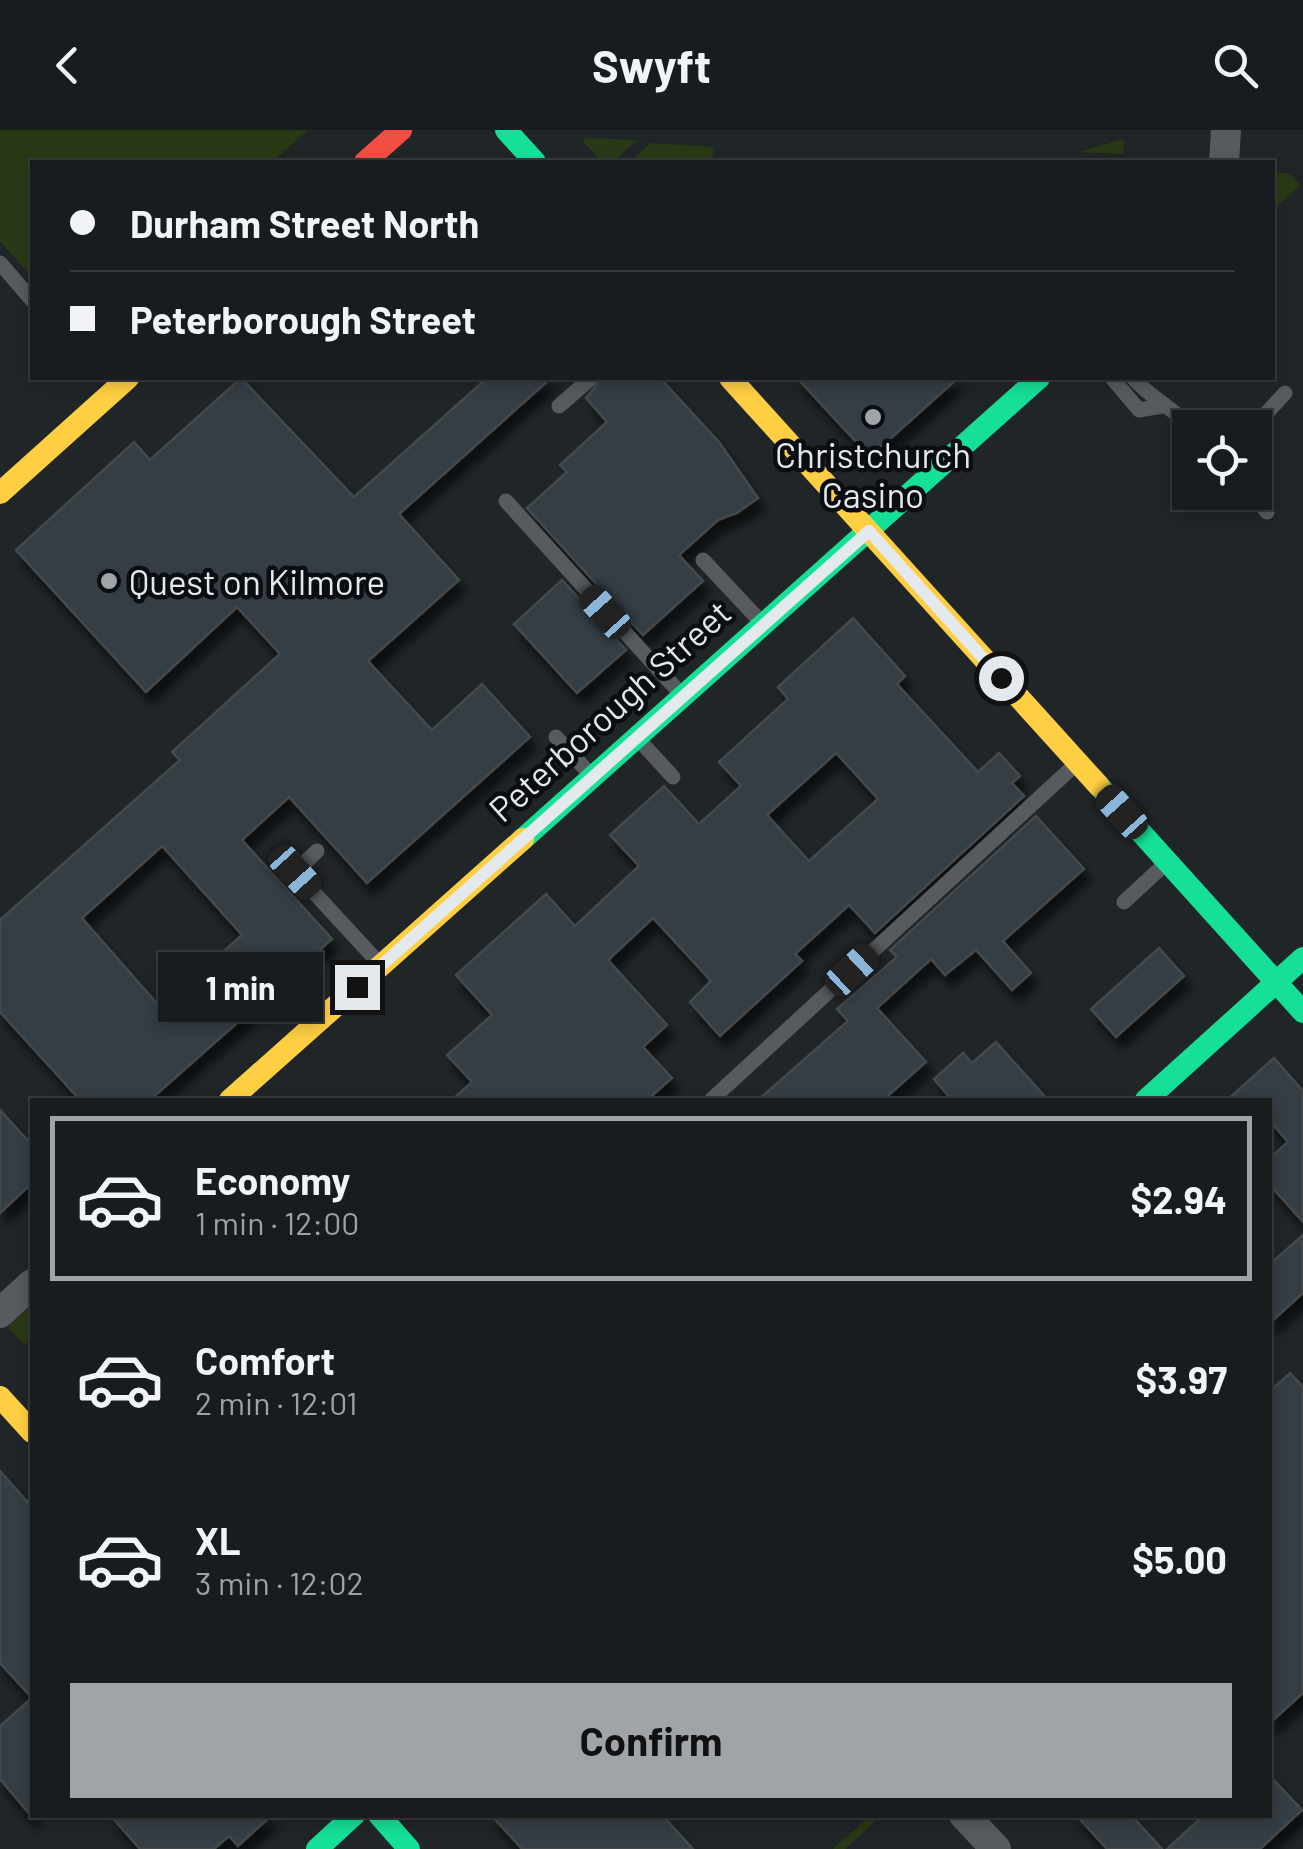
<!DOCTYPE html>
<meta charset="utf-8">
<style>
body{margin:0;font-family:Barlow,sans-serif;background:#25292b;color:#f1f3f6;height:100vh;display:flex;flex-direction:column;font-size:38px;white-space:nowrap}
*{box-sizing:border-box;margin:0}
p{font-size:32px;color:#9fa1a4}
.icon{flex:none;width:55px;height:55px;fill:none;stroke:currentColor;stroke-width:2;stroke-linecap:round;stroke-linejoin:round}
.map{position:relative;flex:1;overflow:hidden}
.sheet{position:absolute;left:30px;top:968px;width:1242px;height:720px;display:flex;flex-direction:column;background:#181c1e;border-radius:0px;box-shadow:0 5px 15px #0003,0 0 0 2px #363a3c}
.sheet>*{flex:none}
.hud{position:absolute;left:30px;top:30px;width:1245px;height:220px;border-radius:0px;box-shadow:0 5px 15px #0003,0 0 0 2px #363a3c;display:grid;align-content:center;height:220px;padding:0 40px;background:#181c1e}
.fabs{position:absolute;left:1172px;top:280px;display:grid;gap:20px}
.fabs a{display:grid;place-items:center;width:100px;height:100px;border-radius:0px;background:#181c1e;box-shadow:0 5px 15px #0003,0 0 0 2px #363a3c;font-size:50px}
.end{position:absolute;width:45px;height:45px;margin:-22px;border:12px solid #e4e9ee;background:#111;box-shadow:0 0 0 5px #111}
.from{border-radius:50%}
.bubble{position:absolute;height:70px;border-radius:0px;background:#181c1e;box-shadow:0 5px 15px #0003,0 0 0 2px #363a3c;font-size:32px;font-weight:700;line-height:70px;text-align:center}
.car{position:absolute;width:30px;height:60px;margin:-30px -15px;border-radius:12px;box-shadow:0 0 8px 2px #0007;background:linear-gradient(#222 24%,#8ab4d8 0 40%,#222 0 76%,#8ab4d8 0 86%,#222 0)}
.hud b{display:flex;align-items:center;gap:35px;height:95px;font-size:38px}
.hud b+b{border-top:2px solid #363a3c}
.hud i{width:25px;height:25px;background:#f1f3f6}
ul{padding:18px 0 0;list-style:none}
li{display:flex;align-items:center;gap:30px;height:165px;margin:0 20px 15px;padding:0 20px;border:5px solid transparent;border-radius:0px}
li div{flex:1}
li b{display:block;font-size:38px}
li em{font-style:normal;font-weight:700}
li.selected{border-color:#9fa4a9}
li>.icon{width:90px;height:90px;stroke-width:1.5}
.primary-button{display:flex;gap:20px;margin-top:auto;padding:20px 40px}
.primary-button a{flex:1;height:115px;border-radius:0px;background:#9fa4a9;color:#111;font-size:40px;font-weight:700;line-height:115px;text-align:center}
header{display:flex;justify-content:space-between;align-items:center;height:130px;padding:0 40px;background:#181c1e;font-size:45px;font-weight:700}
.map>svg:first-child{display:block}
.green{fill:#2a3915}
.building{fill:#343d45;stroke:#45494c;stroke-width:2.5;fill-rule:evenodd;filter:url(#shadow)}
.lines{fill:none;stroke-linecap:round;stroke-linejoin:round}
.lane{stroke:#575a5e;stroke-width:15}
.street{stroke:#575a5e;stroke-width:30}
.fast{stroke:#16e098;stroke-width:22}
.slow{stroke:#ffcf43;stroke-width:22}
.jam{stroke:#f24e42;stroke-width:22}
.route{stroke:#e4e9ee;stroke-width:12}
.poi-dot{fill:#9fa4a9;stroke:#0a0d11;stroke-width:4}
.labels{text-anchor:middle;dominant-baseline:central;stroke-width:9;stroke-linejoin:round;paint-order:stroke}
.poi-label{font-size:35px;fill:#e4e9ee;stroke:#0a0d11}
.street-label{font-size:35px;fill:#e4e9ee;stroke:#0a0d11}
</style>
<header><svg class="icon" aria-label="back" viewBox="0 0 24 24"><path d="M15 5l-7 7 7 7"/></svg>Swyft<svg class="icon" aria-label="search" viewBox="0 0 24 24"><circle cx="10" cy="10" r="6"/><path d="M15 15l6 6"/></svg></header>
<div class="map">
<svg width="1303" height="1719" viewBox="0 0 1303 1719">
<defs>
<filter id="shadow"><feDropShadow dx="6" dy="11" stdDeviation="5" flood-color="#0009"/></filter>
</defs>
<rect width="100%" height="100%" fill="#202528"/>
<g class="green">
<polygon points="0,0 308,0 272,32 32,32 32,147 0,111"/>
<polygon points="585,8 637,10 613,32 602,32 583,11"/>
<polygon points="1124,9 1123,24 1079,22"/>
<polygon points="651,13 714,17 712,30 630,32"/>
<polygon points="1273,43 1289,43 1300,55 1273,80"/>
<polygon points="32,1175 32,1206 24,1215 8,1197"/>
<polygon points="871,1685 882,1685 845,1719 833,1719"/>
</g>
<g class="building">
<path d="M 241,248 L 354,367 L 487,248 L 551,248 L 399,384 L 459,450 L 368,531 L 432,600 L 482,554 L 530,607 L 367,753 L 289,667 L 242,710 L 332,809 L 150,970 L 80,970 L 0,882 L 0,790 L 180,630 L 172,622 L 280,524 L 237,477 L 146,562 L 16,420 L 134,312 L 150,330 ZM 162,716 L 242,805 L 161,878 L 82,788 Z"/>
<polygon points="602,248 660,248 719,312 758,368 737,383 718,390 679,425 703,451 643,505 527,378 567,342 560,335 607,292 586,268"/>
<polygon points="797,248 958,248 870,327"/>
<polygon points="562,450 626,520 577,563 514,494"/>
<path d="M 853,488 L 905,546 L 897,554 L 978,642 L 999,623 L 1020,646 L 1012,653 L 1024,666 L 875,803 L 849,775 L 795,824 L 802,831 L 720,906 L 690,872 L 711,851 L 653,788 L 608,830 L 667,895 L 643,917 L 672,948 L 647,970 L 452,970 L 472,952 L 447,925 L 492,885 L 456,845 L 546,764 L 575,796 L 639,736 L 610,705 L 664,656 L 699,694 L 741,656 L 719,632 L 788,569 L 778,557 ZM 836,623 L 878,669 L 809,731 L 767,685 Z"/>
<polygon points="1036,686 1084,739 1003,811 1031,843 1012,860 976,820 945,845 931,829 877,878 926,932 883,970 758,970 848,891 837,879 897,827 890,820"/>
<polygon points="1159,818 1184,846 1116,907 1091,879"/>
<polygon points="996,912 1048,970 952,970 934,949 963,923 972,933"/>
<polygon points="1274,928 1303,961 1303,1092 1270,1055 1270,1028 1288,1012 1270,991 1270,970 1227,970"/>
<polygon points="0,980 32,1015 32,1053 0,1083"/>
<polygon points="1303,1105 1303,1163 1270,1193 1270,1134"/>
<polygon points="1290,1243 1303,1257 1303,1563 1270,1593 1270,1261"/>
<polygon points="0,1341 32,1377 32,1687 0,1649 0,1596 32,1568 0,1533"/>
<polygon points="1270,1646 1302,1680 1260,1719 1167,1719 1204,1685 1270,1685"/>
<polygon points="110,1685 272,1685 238,1716 229,1706 214,1719 140,1719"/>
<polygon points="491,1685 662,1685 693,1719 522,1719"/>
<polygon points="1076,1685 1131,1685 1162,1719 1107,1719"/>
</g>
<g class="lines">
<g class="lane">
<polyline points="0,133 32,170"/>
<polyline points="1112,248 1139,280 1162,276"/>
<path d="M 1133,248 C 1152,269 1173,278 1192,298"/>
<polyline points="559,276 591,248"/>
<polyline points="1253,298 1285,263"/>
<polyline points="1252,362 1267,382"/>
<polyline points="506,371 680,563"/>
<polyline points="703,430 762,493"/>
<polyline points="556,607 589,643"/>
<polyline points="639,610 673,647"/>
<polyline points="317,721 295,742 378,832"/>
<polyline points="1124,772 1164,735"/>
<polyline points="711,970 1076,634"/>
</g>
<g class="street">
<polyline points="1224,32 1226,0"/>
<polyline points="0,1183 32,1154"/>
<polyline points="964,1685 996,1719"/>
</g>
<g class="fast">
<polyline points="506,0 535,32"/>
<polyline points="1099,656 1303,882"/>
<polyline points="523,709 1039,248"/>
<polyline points="1146,970 1303,828"/>
<polyline points="379,1685 409,1719"/>
<polyline points="317,1719 354,1685"/>
</g>
<g class="slow">
<polyline points="730,248 1099,656"/>
<polyline points="0,363 128,248"/>
<polyline points="230,970 523,709"/>
<polyline points="0,1267 32,1302"/>
</g>
<polyline class="jam" points="365,32 401,0"/>
</g>
<g class="lines">
<polyline class="route" points="357,857 869,401 1001,548"/>
</g>
<g class="poi-dot">
<circle cx="873" cy="287" r="10"/>
<circle cx="109" cy="451" r="10"/>
</g>
<g class="labels">
<g class="poi-label">
<text x="873" y="324">Christchurch<tspan x="873" dy="40">Casino</tspan></text>
<text x="129" y="451" text-anchor="start">Quest on Kilmore</text>
</g>
<g class="street-label">
<text transform="translate(609 580) rotate(-42)">Peterborough Street</text>
</g>
</g>
</svg>
<div class="fabs">
<a><svg class="icon" aria-label="locate" viewBox="0 0 24 24"><circle cx="12" cy="12" r="6"/><path d="M12 2v4M12 18v4M2 12h4M18 12h4"/></svg></a>
</div>
<i class="end from" style="left:1001px;top:548px"></i>
<i class="end" style="left:357px;top:857px"></i>
<div class="bubble" style="left:158px;top:822px;width:165px">1 min</div>
<i class="car" style="left:605px;top:482px;rotate:318deg"></i>
<i class="car" style="left:1122px;top:682px;rotate:318deg"></i>
<i class="car" style="left:295px;top:742px;rotate:138deg"></i>
<i class="car" style="left:852px;top:840px;rotate:47deg"></i>
<div class="hud">
<b><i class="from"></i>Durham Street North</b>
<b><i></i>Peterborough Street</b>
</div>
<section class="sheet">
<ul>
<li class="selected"><svg class="icon" aria-label="car" viewBox="0 0 24 24"><path d="M5 17H2v-5l4-1 3-4h7l3 4 3 1v5h-3M9 17h6M6 11h13"/><circle cx="7" cy="17" r="2"/><circle cx="17" cy="17" r="2"/></svg><div><b>Economy</b><p>1 min · 12:00</p></div><em>$2.94</em></li>
<li><svg class="icon" aria-label="car" viewBox="0 0 24 24"><path d="M5 17H2v-5l4-1 3-4h7l3 4 3 1v5h-3M9 17h6M6 11h13"/><circle cx="7" cy="17" r="2"/><circle cx="17" cy="17" r="2"/></svg><div><b>Comfort</b><p>2 min · 12:01</p></div><em>$3.97</em></li>
<li><svg class="icon" aria-label="car" viewBox="0 0 24 24"><path d="M5 17H2v-5l4-1 3-4h7l3 4 3 1v5h-3M9 17h6M6 11h13"/><circle cx="7" cy="17" r="2"/><circle cx="17" cy="17" r="2"/></svg><div><b>XL</b><p>3 min · 12:02</p></div><em>$5.00</em></li>
</ul>
<div class="primary-button"><a>Confirm</a></div>
</section>
</div>
